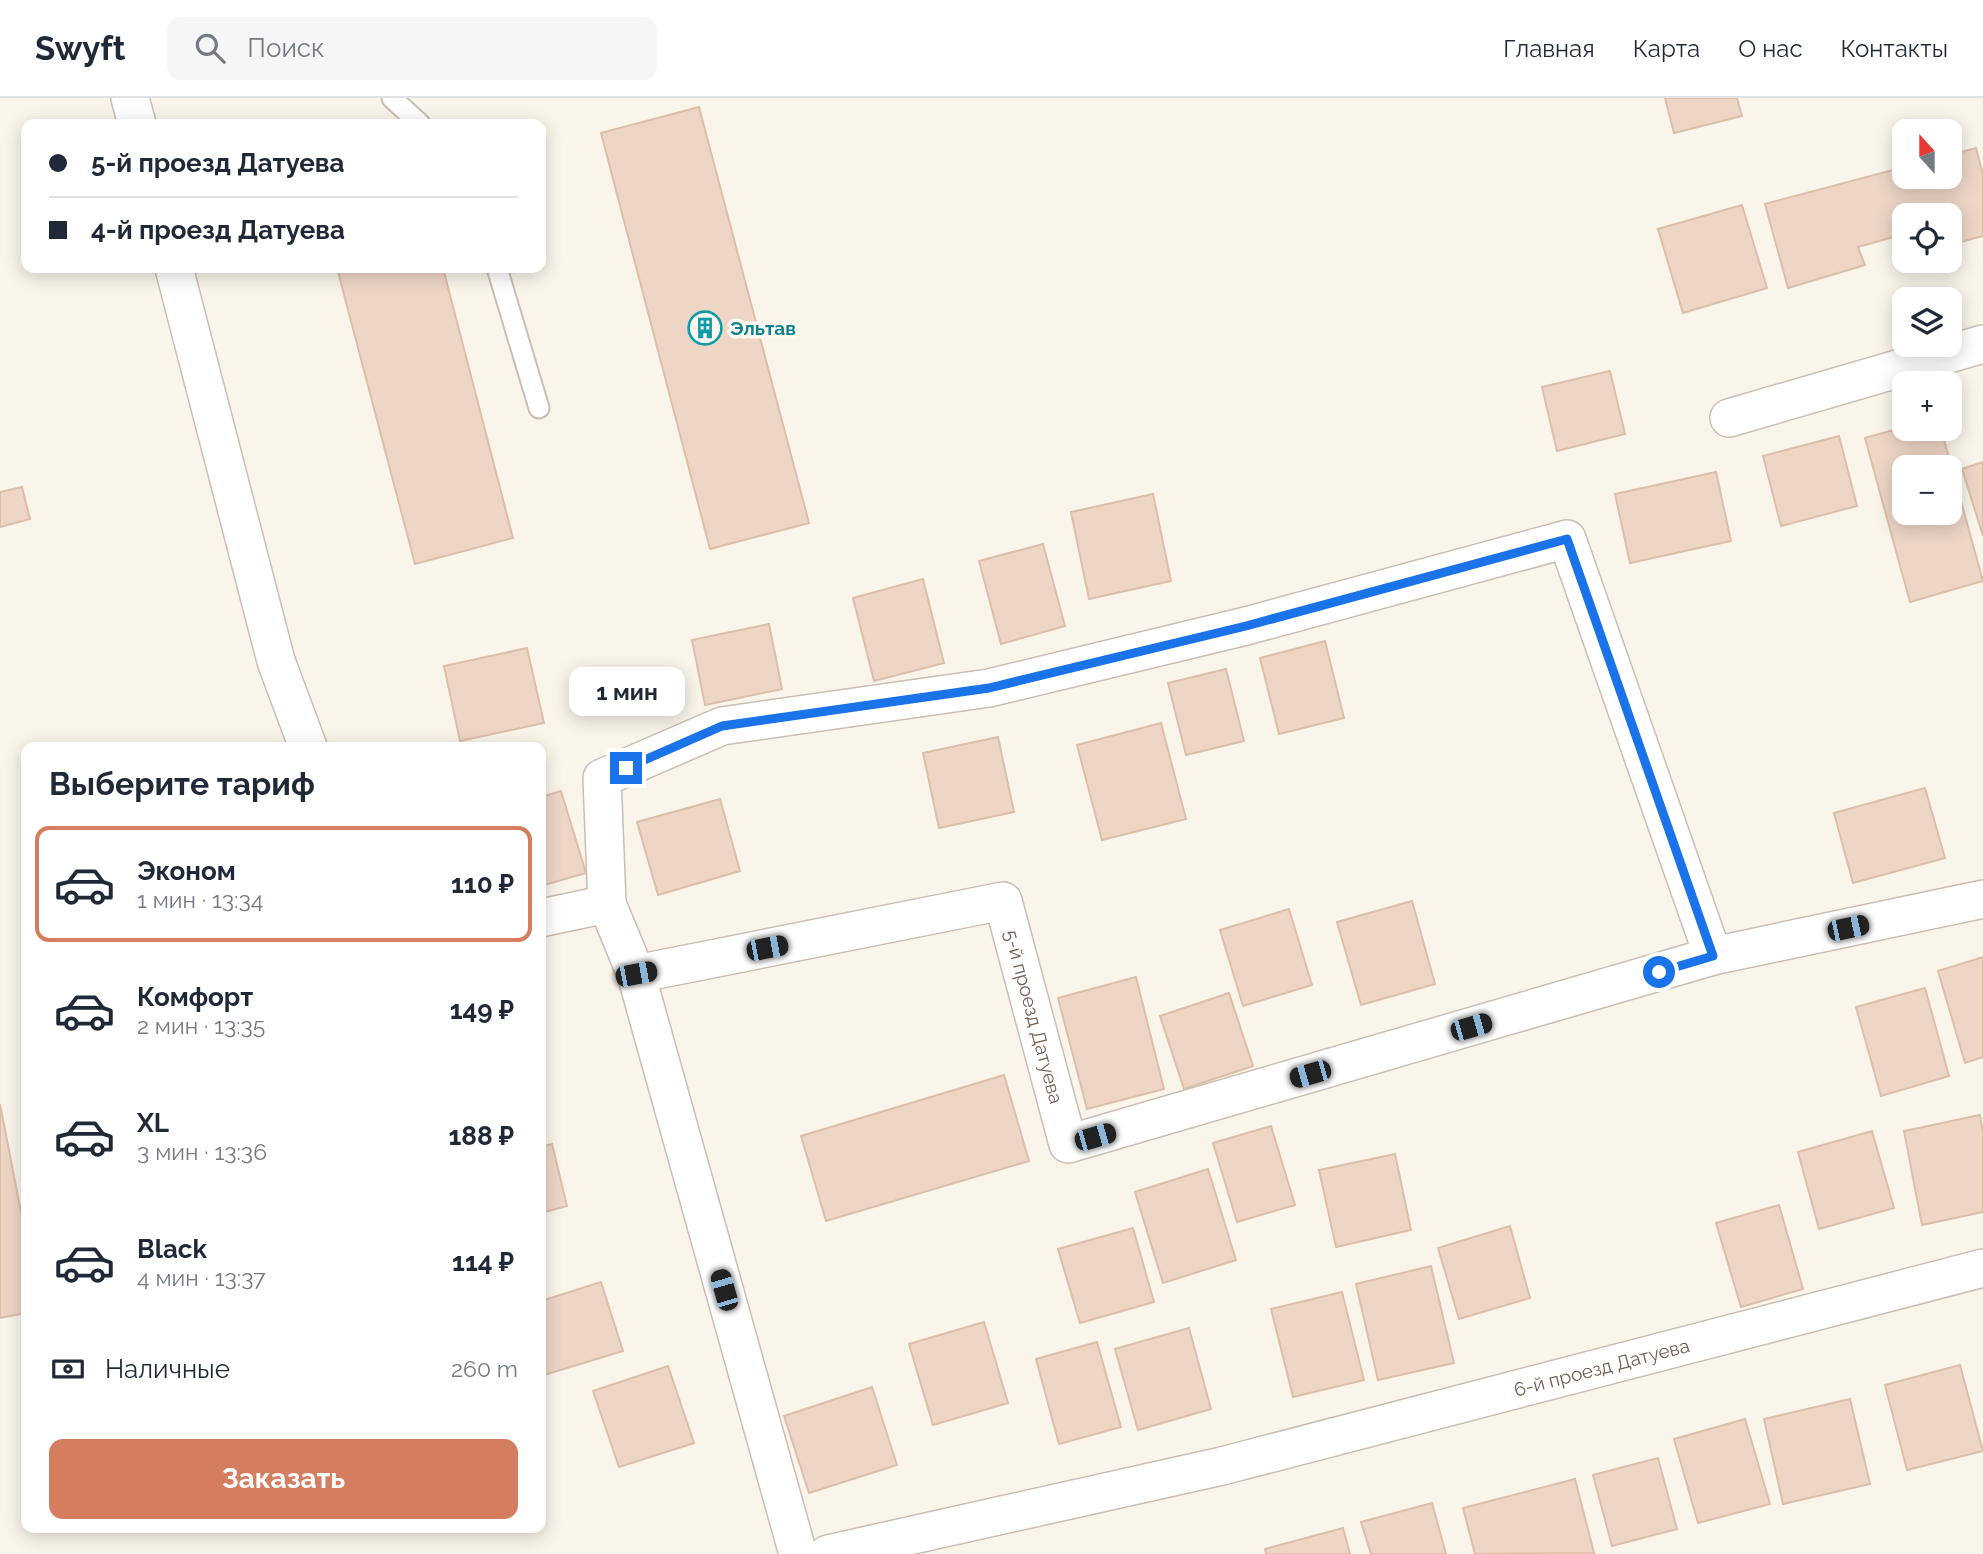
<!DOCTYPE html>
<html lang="ru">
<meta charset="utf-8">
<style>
body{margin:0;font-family:Raleway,sans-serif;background:#f6f6f7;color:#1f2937;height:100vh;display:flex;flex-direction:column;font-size:26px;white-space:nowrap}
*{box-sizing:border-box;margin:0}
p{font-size:23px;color:#747a83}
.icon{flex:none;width:38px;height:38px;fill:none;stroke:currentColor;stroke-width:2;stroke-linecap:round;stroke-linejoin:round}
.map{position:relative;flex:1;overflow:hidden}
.panel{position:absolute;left:21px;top:644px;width:525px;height:791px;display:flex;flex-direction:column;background:#fff;border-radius:14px;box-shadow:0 4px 18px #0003}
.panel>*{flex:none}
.guide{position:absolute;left:21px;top:21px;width:525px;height:154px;border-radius:14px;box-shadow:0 4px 18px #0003;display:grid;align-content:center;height:154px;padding:0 28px;background:#fff}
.needle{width:46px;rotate:339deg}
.buttons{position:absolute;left:1892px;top:21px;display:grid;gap:14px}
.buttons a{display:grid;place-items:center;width:70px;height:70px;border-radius:14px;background:#fff;box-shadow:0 4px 18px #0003;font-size:35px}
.end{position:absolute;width:32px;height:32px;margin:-16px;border:9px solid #1a73e8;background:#fff;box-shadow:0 0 0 4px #fff}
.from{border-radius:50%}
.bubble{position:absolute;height:49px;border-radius:14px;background:#fff;box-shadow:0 4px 18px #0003;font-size:23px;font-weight:700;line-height:49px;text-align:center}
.car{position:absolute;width:21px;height:42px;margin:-21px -10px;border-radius:9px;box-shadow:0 0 5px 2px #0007;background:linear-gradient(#222 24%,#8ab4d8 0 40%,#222 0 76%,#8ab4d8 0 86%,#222 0)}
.guide b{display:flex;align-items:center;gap:24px;height:66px;font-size:26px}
.guide b+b{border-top:2px solid #e0e1e3}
.guide i{width:18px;height:18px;background:#1f2937}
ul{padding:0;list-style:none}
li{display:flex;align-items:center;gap:21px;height:116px;margin:0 14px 10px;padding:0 14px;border:4px solid transparent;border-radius:14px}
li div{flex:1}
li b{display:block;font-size:26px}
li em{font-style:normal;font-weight:700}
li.on{border-color:#d57d5f}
li>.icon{width:63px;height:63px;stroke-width:1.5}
h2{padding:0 28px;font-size:32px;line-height:84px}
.pay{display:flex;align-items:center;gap:18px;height:77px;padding:0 28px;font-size:26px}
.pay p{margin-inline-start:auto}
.cta{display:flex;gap:14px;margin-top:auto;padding:14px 28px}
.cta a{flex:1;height:80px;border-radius:14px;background:#d57d5f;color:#fff;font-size:28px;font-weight:700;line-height:80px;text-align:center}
header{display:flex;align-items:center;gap:42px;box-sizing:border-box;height:98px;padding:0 35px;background:#fff;border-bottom:2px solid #e0e1e3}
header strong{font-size:33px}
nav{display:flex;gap:38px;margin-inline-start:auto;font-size:24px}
.search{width:490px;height:63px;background:#f6f6f7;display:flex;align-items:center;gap:18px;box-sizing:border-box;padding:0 24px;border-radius:14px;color:#747a83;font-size:26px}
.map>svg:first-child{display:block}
.building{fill:#edd6c6;stroke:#ddbea8;stroke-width:2;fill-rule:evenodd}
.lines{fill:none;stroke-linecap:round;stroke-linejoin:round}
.lane-casing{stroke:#ccbdb2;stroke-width:23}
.street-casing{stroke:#ccbdb2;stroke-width:40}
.lane{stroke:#fff;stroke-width:19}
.street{stroke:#fff;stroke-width:37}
.route{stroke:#1a73e8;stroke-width:9}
.labels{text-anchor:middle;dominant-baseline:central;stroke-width:7;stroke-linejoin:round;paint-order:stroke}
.culture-label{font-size:19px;font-weight:bold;fill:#0d838f;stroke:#fdf9f1;text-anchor:start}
.street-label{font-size:19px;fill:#735e51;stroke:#fdf9f1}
</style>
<header>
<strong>Swyft</strong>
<div class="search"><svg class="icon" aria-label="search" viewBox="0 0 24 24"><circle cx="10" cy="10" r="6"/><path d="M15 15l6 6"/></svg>Поиск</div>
<nav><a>Главная</a><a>Карта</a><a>О нас</a><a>Контакты</a></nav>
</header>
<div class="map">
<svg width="1983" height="1456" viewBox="0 0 1983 1456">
<rect width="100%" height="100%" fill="#faf5eb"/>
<g class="building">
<polygon points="1665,0 1737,0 1742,18 1674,35"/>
<polygon points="699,9 809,425 710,451 601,35"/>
<polygon points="1976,50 1983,77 1983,138 1950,147 1950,117 1904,117 1904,136 1858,149 1865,167 1788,190 1765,106 1904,69 1904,79 1950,79 1950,57"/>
<polygon points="1742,107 1767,190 1683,215 1658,131"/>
<polygon points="337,170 443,170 513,440 415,466"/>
<polygon points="1610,273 1625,336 1557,353 1542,289"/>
<path d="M 1904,329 L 1941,331 L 1983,483 L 1910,504 L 1865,340 ZM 1904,369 L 1950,369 L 1950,415 L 1904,415 Z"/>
<polygon points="1839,338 1857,408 1781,428 1763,358"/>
<polygon points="1983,364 1983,438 1962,371"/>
<polygon points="1716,374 1731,443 1630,465 1615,396"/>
<polygon points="22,389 30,421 0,429 0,394"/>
<polygon points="1153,396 1171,483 1089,501 1071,414"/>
<polygon points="1043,446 1065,528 1001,546 979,463"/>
<polygon points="923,481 944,565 874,583 853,500"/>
<polygon points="769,526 782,591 705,607 692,542"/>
<polygon points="1325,543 1344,620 1279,636 1260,560"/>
<polygon points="527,550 544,625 460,643 444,568"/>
<polygon points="1226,571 1244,643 1186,657 1168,585"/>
<polygon points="1161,625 1186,721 1102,742 1077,647"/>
<polygon points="998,639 1014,714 939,730 923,655"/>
<polygon points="1925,690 1945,760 1853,785 1834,715"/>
<polygon points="561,693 586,775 541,788 541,699"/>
<polygon points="720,701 740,773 658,797 637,724"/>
<polygon points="1412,803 1435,886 1361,907 1337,824"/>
<polygon points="1289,811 1312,887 1243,908 1220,832"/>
<polygon points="1983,859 1983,959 1965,965 1938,873"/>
<polygon points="1136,879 1164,991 1087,1011 1058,900"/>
<polygon points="1925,890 1949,978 1881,998 1856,909"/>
<polygon points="1229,895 1253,968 1184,991 1160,918"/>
<polygon points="1004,977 1029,1063 826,1123 801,1038"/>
<polygon points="0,1006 26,1140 26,1215 0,1220"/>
<polygon points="1980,1017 1983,1034 1983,1114 1922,1127 1904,1033"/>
<polygon points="1271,1028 1295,1107 1237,1124 1213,1045"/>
<polygon points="1872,1033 1894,1110 1819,1131 1798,1054"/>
<polygon points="552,1046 567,1108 541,1115 541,1049"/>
<polygon points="1395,1056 1411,1132 1336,1149 1319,1072"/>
<polygon points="1208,1071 1236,1162 1163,1185 1135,1094"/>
<polygon points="1779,1107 1803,1191 1741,1209 1716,1125"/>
<polygon points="1510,1128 1530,1200 1459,1221 1438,1150"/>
<polygon points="1133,1130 1154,1204 1080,1225 1058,1151"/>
<polygon points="1431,1168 1454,1265 1378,1282 1356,1186"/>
<polygon points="601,1184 623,1253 541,1278 541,1203"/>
<polygon points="1342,1194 1364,1282 1293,1299 1271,1211"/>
<polygon points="984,1224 1008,1305 933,1327 909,1246"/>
<polygon points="1189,1230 1211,1311 1138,1332 1115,1251"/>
<polygon points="1097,1244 1121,1329 1059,1346 1036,1261"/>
<polygon points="1960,1267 1983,1353 1907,1372 1885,1287"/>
<polygon points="668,1268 694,1345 619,1369 593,1293"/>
<polygon points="872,1289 897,1367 809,1395 784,1318"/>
<polygon points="1850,1301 1870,1386 1783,1406 1764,1321"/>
<polygon points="1745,1321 1770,1406 1698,1425 1674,1341"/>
<polygon points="1658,1360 1677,1431 1612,1448 1593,1377"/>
<polygon points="1575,1381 1594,1455 1475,1456 1463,1410"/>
<polygon points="1432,1405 1446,1456 1371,1456 1361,1424"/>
<polygon points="1343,1430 1350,1456 1266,1456 1265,1451"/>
</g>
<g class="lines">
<defs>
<g id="lane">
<polyline points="392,0 420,26"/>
<polyline points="497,170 539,310"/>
</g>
<g id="street">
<polyline points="130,0 137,26"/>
<polyline points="174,170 276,563 308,649"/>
<polyline points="1729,320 1983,246"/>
<polyline points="607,806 602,680 722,628 989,590 1246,528 1567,441 1713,858"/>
<polyline points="541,820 607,806 636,876 798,1456"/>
<path id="s1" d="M 636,876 L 1003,803 L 1068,1046 L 1713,858 L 1983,801"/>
<path id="s2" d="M 828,1456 L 1222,1368 L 1983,1170"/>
</g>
</defs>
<use href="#lane" class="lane-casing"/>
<use href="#street" class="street-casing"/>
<use href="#lane" class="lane"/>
<use href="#street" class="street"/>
</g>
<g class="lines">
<polyline class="route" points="626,670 722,628 989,590 1246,528 1567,441 1713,858 1659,874"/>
</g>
<defs>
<symbol id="building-ring" viewBox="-11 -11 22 22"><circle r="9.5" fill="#fdf9f1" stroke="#0f9aa8" stroke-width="1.5"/><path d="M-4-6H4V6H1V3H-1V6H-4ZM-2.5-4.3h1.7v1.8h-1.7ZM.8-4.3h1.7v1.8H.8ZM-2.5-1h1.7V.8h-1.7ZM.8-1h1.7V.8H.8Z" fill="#0f9aa8"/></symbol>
</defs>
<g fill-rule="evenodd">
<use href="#building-ring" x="686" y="211" width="38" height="38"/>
</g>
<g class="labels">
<g class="culture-label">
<text x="730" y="230">Эльтав</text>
</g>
<g class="street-label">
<text stroke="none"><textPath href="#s1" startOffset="494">5-й проезд Датуева</textPath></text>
<text stroke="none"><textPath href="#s2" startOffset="796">6-й проезд Датуева</textPath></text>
</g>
</g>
</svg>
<div class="buttons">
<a><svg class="needle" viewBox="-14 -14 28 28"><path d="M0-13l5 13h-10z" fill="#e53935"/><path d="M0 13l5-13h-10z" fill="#747a83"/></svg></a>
<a><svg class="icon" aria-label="locate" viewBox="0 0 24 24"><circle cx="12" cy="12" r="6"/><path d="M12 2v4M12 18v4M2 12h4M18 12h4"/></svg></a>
<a><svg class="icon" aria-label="layers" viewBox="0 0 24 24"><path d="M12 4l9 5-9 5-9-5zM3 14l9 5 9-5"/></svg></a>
<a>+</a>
<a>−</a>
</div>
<i class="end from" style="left:1659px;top:874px"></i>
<i class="end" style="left:626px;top:670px"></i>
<div class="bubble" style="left:569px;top:569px;width:116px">1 мин</div>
<i class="car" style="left:1848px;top:830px;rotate:78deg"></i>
<i class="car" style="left:767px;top:850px;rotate:79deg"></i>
<i class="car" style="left:636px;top:876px;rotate:79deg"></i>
<i class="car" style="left:1471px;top:929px;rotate:74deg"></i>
<i class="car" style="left:1310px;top:976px;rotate:254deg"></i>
<i class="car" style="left:1095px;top:1039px;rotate:74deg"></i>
<i class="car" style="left:724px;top:1192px;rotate:344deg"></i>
<div class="guide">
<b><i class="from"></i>5-й проезд Датуева</b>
<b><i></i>4-й проезд Датуева</b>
</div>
<section class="panel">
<h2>Выберите тариф</h2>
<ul>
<li class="on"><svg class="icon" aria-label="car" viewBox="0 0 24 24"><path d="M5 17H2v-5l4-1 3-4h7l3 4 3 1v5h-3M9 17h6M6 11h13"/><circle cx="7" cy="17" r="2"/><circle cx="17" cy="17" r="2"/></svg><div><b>Эконом</b><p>1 мин · 13:34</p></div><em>110 ₽</em></li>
<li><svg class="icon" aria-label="car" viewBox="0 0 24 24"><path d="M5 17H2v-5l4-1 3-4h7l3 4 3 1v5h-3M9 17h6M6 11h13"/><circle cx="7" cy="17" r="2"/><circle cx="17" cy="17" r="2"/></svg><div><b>Комфорт</b><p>2 мин · 13:35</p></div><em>149 ₽</em></li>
<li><svg class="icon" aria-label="car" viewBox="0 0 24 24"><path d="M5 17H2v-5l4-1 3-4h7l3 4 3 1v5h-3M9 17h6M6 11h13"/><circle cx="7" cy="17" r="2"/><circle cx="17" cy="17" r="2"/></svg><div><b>XL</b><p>3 мин · 13:36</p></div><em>188 ₽</em></li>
<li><svg class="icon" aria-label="car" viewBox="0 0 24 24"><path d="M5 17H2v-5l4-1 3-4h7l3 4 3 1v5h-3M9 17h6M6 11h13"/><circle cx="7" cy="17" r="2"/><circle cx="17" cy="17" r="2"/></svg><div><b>Black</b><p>4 мин · 13:37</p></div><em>114 ₽</em></li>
</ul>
<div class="pay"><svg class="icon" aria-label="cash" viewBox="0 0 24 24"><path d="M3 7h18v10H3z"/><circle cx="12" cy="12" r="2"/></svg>Наличные<p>260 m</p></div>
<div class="cta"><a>Заказать</a></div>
</section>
</div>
